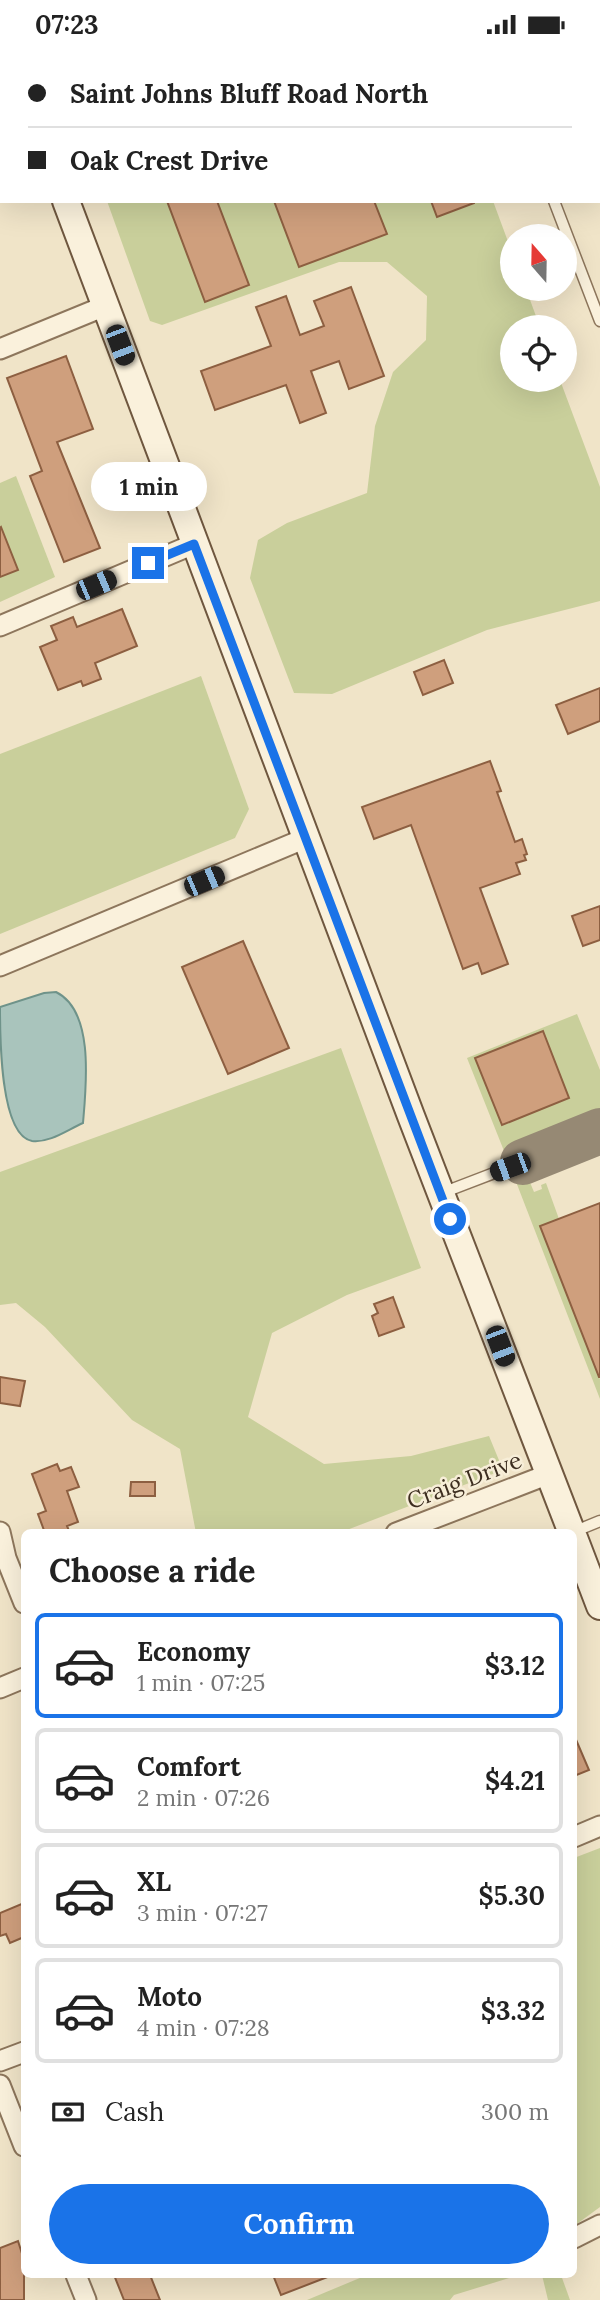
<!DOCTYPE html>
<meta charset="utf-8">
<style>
body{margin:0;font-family:Lora,serif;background:#f6f6f6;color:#222;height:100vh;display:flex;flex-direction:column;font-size:26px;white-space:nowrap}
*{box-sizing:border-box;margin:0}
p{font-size:23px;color:#767676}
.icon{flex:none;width:38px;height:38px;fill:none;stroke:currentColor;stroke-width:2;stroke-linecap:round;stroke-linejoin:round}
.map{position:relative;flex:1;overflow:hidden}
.sheet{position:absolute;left:21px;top:1480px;width:556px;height:749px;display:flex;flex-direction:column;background:#fff;border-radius:10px;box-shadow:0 7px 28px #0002}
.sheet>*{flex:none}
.hud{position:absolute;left:0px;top:0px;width:600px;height:154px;box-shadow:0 7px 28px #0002;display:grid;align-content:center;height:154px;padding:0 28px;background:#fff}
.needle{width:46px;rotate:340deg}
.buttons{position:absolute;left:500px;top:175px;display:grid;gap:14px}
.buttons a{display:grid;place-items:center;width:77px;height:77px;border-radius:50%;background:#fff;box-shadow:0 7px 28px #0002;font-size:35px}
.end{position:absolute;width:32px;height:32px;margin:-16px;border:9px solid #1a73e8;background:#fff;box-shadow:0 0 0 4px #fff}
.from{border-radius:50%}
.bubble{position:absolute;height:49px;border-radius:24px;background:#fff;box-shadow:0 7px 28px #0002;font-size:23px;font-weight:700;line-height:49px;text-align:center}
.car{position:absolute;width:21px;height:42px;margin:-21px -10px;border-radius:9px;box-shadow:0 0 5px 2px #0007;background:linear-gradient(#222 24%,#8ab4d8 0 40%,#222 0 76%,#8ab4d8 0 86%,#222 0)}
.hud b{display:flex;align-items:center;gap:24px;height:66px;font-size:26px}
.hud b+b{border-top:2px solid #e0e0e0}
.hud i{width:18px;height:18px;background:#222}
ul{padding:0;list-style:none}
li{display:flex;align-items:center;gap:21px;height:105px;margin:0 14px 10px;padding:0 14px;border:4px solid #e0e0e0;border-radius:10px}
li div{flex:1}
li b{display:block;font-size:26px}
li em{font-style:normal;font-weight:700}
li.active{border-color:#1a73e8}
li>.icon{width:63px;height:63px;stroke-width:1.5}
h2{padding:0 28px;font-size:32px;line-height:84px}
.pay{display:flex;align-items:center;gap:18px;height:77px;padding:0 28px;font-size:26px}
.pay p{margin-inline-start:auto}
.button{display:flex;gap:14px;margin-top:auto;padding:14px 28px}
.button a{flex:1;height:80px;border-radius:42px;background:#1a73e8;color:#fff;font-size:28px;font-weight:700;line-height:80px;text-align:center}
.status{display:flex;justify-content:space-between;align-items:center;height:49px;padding:0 35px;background:#fff;direction:ltr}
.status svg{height:19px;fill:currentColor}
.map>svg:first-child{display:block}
.green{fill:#c9cf9b;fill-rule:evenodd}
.water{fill:#a9c4bc;stroke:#6f938a;stroke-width:2}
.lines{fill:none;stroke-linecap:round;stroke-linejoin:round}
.taxiway{stroke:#968974;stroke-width:46}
.building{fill:#cf9f7d;stroke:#8d5f41;stroke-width:2}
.lane-casing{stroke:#8d765c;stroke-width:13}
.street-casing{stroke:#8d765c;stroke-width:23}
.secondary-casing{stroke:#6f573f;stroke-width:30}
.lane{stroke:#faf1dc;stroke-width:10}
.street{stroke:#faf1dc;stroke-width:19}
.secondary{stroke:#faf1dc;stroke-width:26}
.route{stroke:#1a73e8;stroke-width:9}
.labels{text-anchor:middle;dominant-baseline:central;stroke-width:5;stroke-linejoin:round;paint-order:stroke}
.street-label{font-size:23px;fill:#3d2e20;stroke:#f7eed8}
</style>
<div class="status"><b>07:23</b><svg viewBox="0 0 49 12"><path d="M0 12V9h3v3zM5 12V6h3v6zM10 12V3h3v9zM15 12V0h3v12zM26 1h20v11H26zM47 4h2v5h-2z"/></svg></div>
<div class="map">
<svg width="600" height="2251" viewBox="0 0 600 2251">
<rect width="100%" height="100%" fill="#f0e4c8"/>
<g class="green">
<polygon points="107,152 493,152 513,206 513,240 526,240 540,278 513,278 513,331 560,331 600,438 600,552 487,581 332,645 294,644 250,529 258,491 287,474 367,444 375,377 393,323 426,291 427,247 387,213 339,213 162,276 150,272"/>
<polygon points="16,427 55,528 0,553 0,434"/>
<polygon points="201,627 249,760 235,789 0,885 0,705"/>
<path d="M 577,965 L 600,1021 L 600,1068 L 529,1096 L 527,1103 L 508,1112 L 467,1009 ZM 543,983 L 569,1049 L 502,1075 Z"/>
<polygon points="341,999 421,1219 347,1246 272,1284 248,1368 324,1415 411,1407 489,1387 503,1421 339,1484 196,1484 180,1400 132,1371 45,1278 16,1254 0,1256 0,1123"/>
<polygon points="526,1119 535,1124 536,1128 529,1131 534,1143 542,1140 541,1136 546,1134 559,1170 540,1178 600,1330 600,1350 513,1125"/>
<polygon points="600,1799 600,2158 574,2177 574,1809"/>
<polygon points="367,2226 519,2226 454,2246 450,2251 307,2251"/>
<polygon points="542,2226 561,2226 570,2251 548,2251"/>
</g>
<path class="water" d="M 56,943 C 95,962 86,1038 83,1074 C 67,1081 50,1094 32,1092 C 0,1086 0,989 0,958 L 44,944 Z"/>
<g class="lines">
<polyline class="taxiway" points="523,1113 600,1082"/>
</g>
<g class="building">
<polygon points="167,152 217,152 249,236 205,253"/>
<polygon points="274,152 374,152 387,185 299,218"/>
<polygon points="431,152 474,152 474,154 437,168"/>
<polygon points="351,238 384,327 349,340 339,312 311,322 326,364 300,374 286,336 215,361 201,322 271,297 256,258 286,247 300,286 324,277 314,252"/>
<polygon points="66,307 93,380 57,393 100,499 64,513 30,427 42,422 7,329"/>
<polygon points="1,478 18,521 0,528 0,479"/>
<polygon points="122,560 137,597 95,614 101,630 83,637 81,632 58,641 40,598 57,591 51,577 73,568 77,578"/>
<polygon points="444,611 453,634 423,646 414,623"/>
<polygon points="600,639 600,672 568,685 556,656"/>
<polygon points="490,712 501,742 497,743 515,793 522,790 527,805 524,806 526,811 516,814 520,825 480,839 508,915 482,925 478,914 463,920 411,776 374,790 362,758"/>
<polygon points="600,857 600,891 583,897 572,867"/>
<polygon points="243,892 289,999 228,1025 182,918"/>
<polygon points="543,982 569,1049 502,1076 475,1009"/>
<polygon points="600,1154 600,1328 599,1328 540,1177"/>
<polygon points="393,1248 404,1278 379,1287 372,1267 378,1264 374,1255"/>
<polygon points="0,1328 25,1332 20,1357 0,1354"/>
<polygon points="57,1415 60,1422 71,1418 79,1438 67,1442 78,1473 67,1477 70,1484 45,1484 38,1465 46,1462 32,1425"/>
<polygon points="131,1433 155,1433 155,1447 130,1447"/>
<polygon points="574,1686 589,1721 574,1727"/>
<polygon points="24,1854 24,1888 10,1894 6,1885 0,1887 0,1864"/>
<polygon points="18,2192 24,2211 24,2251 0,2251 0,2199"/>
<polygon points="114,2226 150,2226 160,2251 124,2251"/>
<polygon points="273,2226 330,2226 330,2227 281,2246"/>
</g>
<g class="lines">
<defs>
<g id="lane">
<polyline points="496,0 497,2"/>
<polyline points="554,152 600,272"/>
<polyline points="442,1144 523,1113"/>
<polyline points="573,1483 600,1472"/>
</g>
<g id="street">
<polyline points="0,300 105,257"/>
<polyline points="0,577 194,495"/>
<polyline points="0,917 306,789"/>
<polyline points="0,1483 6,1509 24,1554"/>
<polyline points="396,1484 549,1425"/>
<polyline points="0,1639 24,1629"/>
<polyline points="574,1788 600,1777"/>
<polyline points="0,2012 24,2003"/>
<polyline points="0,2036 24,2097"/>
<polyline points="574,2189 600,2176"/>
<polyline points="76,2226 86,2251"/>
</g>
<g id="secondary">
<polyline points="9,0 10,2"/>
<polyline points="66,152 411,1067 572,1484"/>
<polyline points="574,1489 600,1557"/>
</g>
</defs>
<use href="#lane" class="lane-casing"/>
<use href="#street" class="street-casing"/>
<use href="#secondary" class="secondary-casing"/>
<use href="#lane" class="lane"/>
<use href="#street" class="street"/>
<use href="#secondary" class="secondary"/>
</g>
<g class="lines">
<polyline class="route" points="148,514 194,495 450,1170"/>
</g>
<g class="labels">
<g class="street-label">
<text transform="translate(464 1431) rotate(-21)">Craig Drive</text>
</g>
</g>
</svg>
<div class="buttons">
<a><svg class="needle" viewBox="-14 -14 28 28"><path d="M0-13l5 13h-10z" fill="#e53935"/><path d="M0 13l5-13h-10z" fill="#767676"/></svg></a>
<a><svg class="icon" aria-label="locate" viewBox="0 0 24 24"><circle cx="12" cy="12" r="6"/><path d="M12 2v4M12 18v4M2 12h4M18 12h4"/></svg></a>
</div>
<i class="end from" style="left:450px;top:1170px"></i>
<i class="end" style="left:148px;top:514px"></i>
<div class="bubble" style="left:91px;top:413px;width:116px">1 min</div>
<i class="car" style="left:120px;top:296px;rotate:159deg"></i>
<i class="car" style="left:96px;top:536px;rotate:67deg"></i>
<i class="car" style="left:204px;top:832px;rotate:67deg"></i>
<i class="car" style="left:510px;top:1118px;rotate:250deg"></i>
<i class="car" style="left:500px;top:1297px;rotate:159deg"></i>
<div class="hud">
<b><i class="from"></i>Saint Johns Bluff Road North</b>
<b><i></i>Oak Crest Drive</b>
</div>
<section class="sheet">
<h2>Choose a ride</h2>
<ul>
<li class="active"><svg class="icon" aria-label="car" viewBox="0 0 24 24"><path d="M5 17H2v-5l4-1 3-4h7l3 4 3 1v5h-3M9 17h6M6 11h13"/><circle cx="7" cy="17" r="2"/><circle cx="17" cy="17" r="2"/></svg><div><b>Economy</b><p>1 min · 07:25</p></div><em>$3.12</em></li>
<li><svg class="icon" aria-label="car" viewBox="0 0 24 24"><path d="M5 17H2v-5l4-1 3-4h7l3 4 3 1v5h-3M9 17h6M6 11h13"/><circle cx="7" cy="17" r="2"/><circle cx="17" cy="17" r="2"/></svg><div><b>Comfort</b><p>2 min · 07:26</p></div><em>$4.21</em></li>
<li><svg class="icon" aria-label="car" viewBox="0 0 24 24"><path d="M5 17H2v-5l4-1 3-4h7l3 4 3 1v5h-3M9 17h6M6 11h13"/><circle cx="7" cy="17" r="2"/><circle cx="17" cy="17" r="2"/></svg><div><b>XL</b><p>3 min · 07:27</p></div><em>$5.30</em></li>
<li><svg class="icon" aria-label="car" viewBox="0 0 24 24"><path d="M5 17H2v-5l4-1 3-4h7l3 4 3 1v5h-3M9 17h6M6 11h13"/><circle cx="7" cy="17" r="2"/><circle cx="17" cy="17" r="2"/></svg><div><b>Moto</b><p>4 min · 07:28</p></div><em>$3.32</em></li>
</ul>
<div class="pay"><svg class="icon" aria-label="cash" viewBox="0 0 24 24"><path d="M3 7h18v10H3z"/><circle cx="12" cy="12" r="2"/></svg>Cash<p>300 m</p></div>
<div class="button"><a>Confirm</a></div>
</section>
</div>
